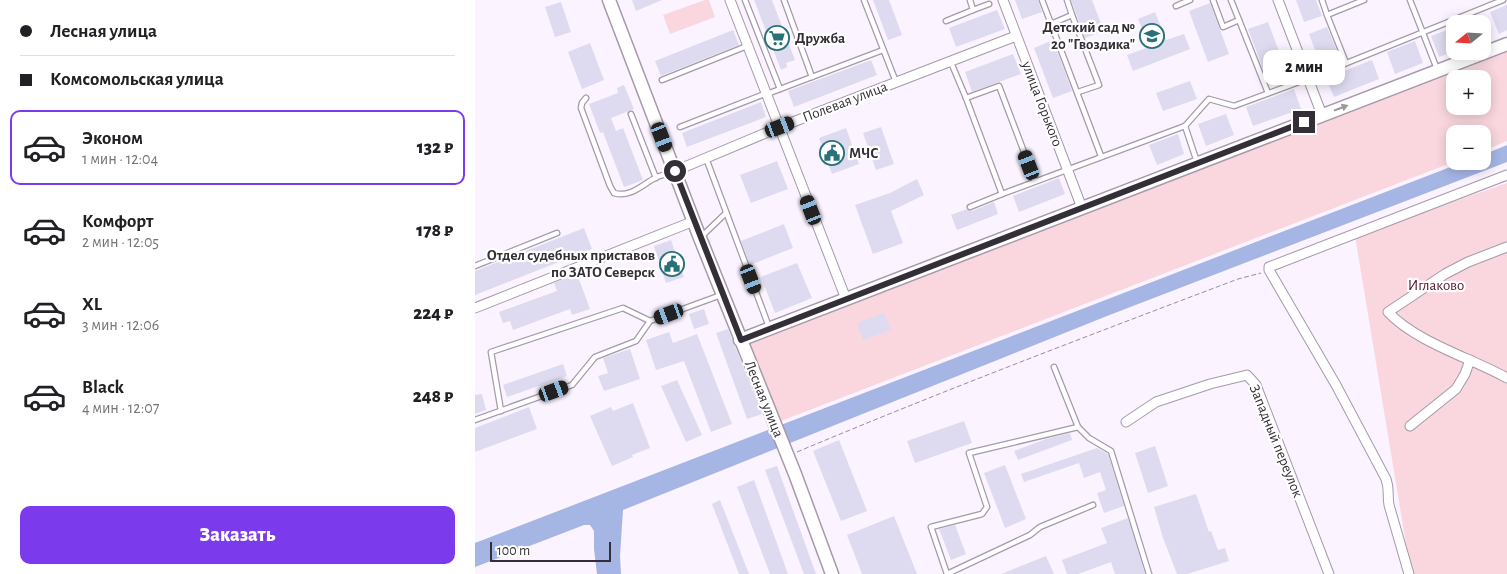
<!DOCTYPE html>
<html lang="ru">
<meta charset="utf-8">
<style>
body{margin:0;font-family:"Alegreya Sans",sans-serif;background:#f6f6f6;color:#202124;height:100vh;display:flex;flex-direction:column;font-size:19px;white-space:nowrap}
*{box-sizing:border-box;margin:0}
p{font-size:16px;color:#757577}
.icon{flex:none;width:28px;height:28px;fill:none;stroke:currentColor;stroke-width:2;stroke-linecap:round;stroke-linejoin:round}
.map{position:relative;flex:1;overflow:hidden}
.side{display:flex;flex-direction:column;background:#fff;width:475px}
.side>*{flex:none}
.hud{display:grid;align-content:center;height:110px;padding:0 20px;background:#fff}
.needle{width:32px;rotate:252deg}
.fabs{position:absolute;left:971px;top:15px;display:grid;gap:10px}
.fabs a{display:grid;place-items:center;width:45px;height:45px;border-radius:10px;background:#fff;box-shadow:0 2px 12px #0003;font-size:25px}
.scale{position:absolute;left:15px;bottom:12px;width:121px;box-sizing:border-box;padding-left:5px;border:2px solid #342f36;border-top:0;font-size:14px;line-height:18px;white-space:nowrap;color:#342f36;-webkit-text-stroke:4px #fff;paint-order:stroke}
.end{position:absolute;width:22px;height:22px;margin:-11px;border:6px solid #342f36;background:#fff;box-shadow:0 0 0 2px #fff}
.from{border-radius:50%}
.bubble{position:absolute;height:35px;border-radius:10px;background:#fff;box-shadow:0 2px 12px #0003;font-size:16px;font-weight:800;line-height:35px;text-align:center}
.car{position:absolute;width:15px;height:30px;margin:-15px -8px;border-radius:6px;box-shadow:0 0 4px 1px #0007;background:linear-gradient(#222 24%,#8ab4d8 0 40%,#222 0 76%,#8ab4d8 0 86%,#222 0)}
.hud b{display:flex;align-items:center;gap:18px;height:48px;font-size:19px}
.hud b+b{border-top:1px solid #e0e0e0}
.hud i{width:12px;height:12px;background:#202124}
ul{padding:0;list-style:none}
li{display:flex;align-items:center;gap:15px;height:75px;margin:0 10px 8px;padding:0 10px;border:2px solid transparent;border-radius:10px}
li div{flex:1}
li b{display:block;font-size:19px}
li em{font-style:normal;font-weight:800}
li.on{border-color:#7c3aed}
li>.icon{width:45px;height:45px;stroke-width:1.5}
.cta{display:flex;gap:10px;margin-top:auto;padding:10px 20px}
.cta a{flex:1;height:58px;border-radius:10px;background:#7c3aed;color:#fff;font-size:20px;font-weight:800;line-height:58px;text-align:center}
main{display:flex;flex:1;min-height:0}
.map>svg:first-child{display:block}
.green{fill:#fad7df;fill-rule:evenodd}
.water{fill:#a5b5e4}
.building{fill:#dedbf0}
.lines{fill:none;stroke-linecap:round;stroke-linejoin:round}
.lane-casing{stroke:#a599aa;stroke-width:7}
.street-casing{stroke:#a599aa;stroke-width:11}
.secondary-casing{stroke:#a599aa;stroke-width:15}
.path{stroke:#969099;stroke-width:1;stroke-dasharray:5 2.5;stroke-linecap:butt}
.lane{stroke:#fff;stroke-width:4.5}
.street{stroke:#fff;stroke-width:9}
.secondary{stroke:#fff;stroke-width:12}
.oneway{fill:#9a979a}
.route{stroke:#342f36;stroke-width:6}
.labels{text-anchor:middle;dominant-baseline:central;stroke-width:4.5;stroke-linejoin:round;paint-order:stroke}
.poi-label{font-size:15px;font-weight:bold;fill:#342f36;stroke:#fff;text-anchor:end}
.street-label{font-size:15px;fill:#342f36;stroke:#fff}
.park-label{font-size:15px;fill:#531029;stroke:#fff}
</style>
<main>
<section class="side">
<div class="hud">
<b><i class="from"></i>Лесная улица</b>
<b><i></i>Комсомольская улица</b>
</div>
<ul>
<li class="on"><svg class="icon" aria-label="car" viewBox="0 0 24 24"><path d="M5 17H2v-5l4-1 3-4h7l3 4 3 1v5h-3M9 17h6M6 11h13"/><circle cx="7" cy="17" r="2"/><circle cx="17" cy="17" r="2"/></svg><div><b>Эконом</b><p>1 мин · 12:04</p></div><em>132 ₽</em></li>
<li><svg class="icon" aria-label="car" viewBox="0 0 24 24"><path d="M5 17H2v-5l4-1 3-4h7l3 4 3 1v5h-3M9 17h6M6 11h13"/><circle cx="7" cy="17" r="2"/><circle cx="17" cy="17" r="2"/></svg><div><b>Комфорт</b><p>2 мин · 12:05</p></div><em>178 ₽</em></li>
<li><svg class="icon" aria-label="car" viewBox="0 0 24 24"><path d="M5 17H2v-5l4-1 3-4h7l3 4 3 1v5h-3M9 17h6M6 11h13"/><circle cx="7" cy="17" r="2"/><circle cx="17" cy="17" r="2"/></svg><div><b>XL</b><p>3 мин · 12:06</p></div><em>224 ₽</em></li>
<li><svg class="icon" aria-label="car" viewBox="0 0 24 24"><path d="M5 17H2v-5l4-1 3-4h7l3 4 3 1v5h-3M9 17h6M6 11h13"/><circle cx="7" cy="17" r="2"/><circle cx="17" cy="17" r="2"/></svg><div><b>Black</b><p>4 мин · 12:07</p></div><em>248 ₽</em></li>
</ul>
<div class="cta"><a>Заказать</a></div>
</section>
<div class="map">
<svg width="1032" height="574" viewBox="0 0 1032 574">
<rect width="100%" height="100%" fill="#fbf3ff"/>
<g class="green">
<polygon points="230,0 234,0 240,17 195,34 188,15"/>
<path d="M 1032,50 L 1032,141 L 1008,151 L 1008,134 L 980,134 L 981,161 L 306,421 L 275,344 ZM 980,79 L 1008,79 L 1008,106 L 980,106 Z"/>
<polygon points="1032,183 1032,574 936,574 880,236"/>
</g>
<polygon class="water" points="1032,145 1032,162 632,316 148,510 145,556 146,574 122,574 119,549 119,531 115,525 109,525 0,567 0,543 991,161 1008,161 1008,155"/>
<g class="building">
<polygon points="157,0 187,0 161,11"/>
<polygon points="279,0 297,0 320,60 311,63 312,67 306,70"/>
<polygon points="398,0 414,0 427,35 413,40"/>
<polygon points="540,0 563,0 567,12 547,19"/>
<polygon points="596,0 617,0 629,31 610,38"/>
<polygon points="821,0 841,0 847,16 829,22"/>
<polygon points="86,2 96,32 80,37 70,7"/>
<polygon points="735,3 754,54 733,62 714,11"/>
<polygon points="1032,5 1032,30 1024,34 1015,12"/>
<polygon points="522,10 530,29 481,47 474,28"/>
<polygon points="680,12 691,40 709,34 715,49 658,71 652,55 674,47 663,19"/>
<polygon points="793,22 811,70 791,77 773,29"/>
<polygon points="852,27 864,56 845,63 834,34"/>
<polygon points="980,27 980,51 964,57 956,36"/>
<polygon points="258,30 264,45 186,76 180,61"/>
<polygon points="578,40 597,91 578,98 559,48"/>
<polygon points="940,41 948,63 920,74 912,52"/>
<polygon points="115,43 129,80 107,89 93,52"/>
<polygon points="538,54 546,74 497,92 490,72"/>
<polygon points="396,60 402,75 319,107 313,91"/>
<polygon points="897,60 904,79 859,97 851,78"/>
<polygon points="715,81 722,99 688,111 681,93"/>
<polygon points="149,85 159,109 136,118 141,131 148,128 168,180 149,187 128,132 125,133 114,104 143,93 142,88"/>
<polygon points="819,89 826,109 778,126 771,107"/>
<polygon points="286,102 291,117 212,147 207,133"/>
<polygon points="751,114 759,135 731,146 723,124"/>
<polygon points="406,127 419,164 401,170 388,133"/>
<polygon points="371,128 384,164 357,174 344,138"/>
<polygon points="703,134 709,154 682,165 674,145"/>
<polygon points="302,161 313,189 276,203 265,175"/>
<polygon points="584,178 590,194 544,212 538,196"/>
<polygon points="442,179 449,195 416,211 428,243 398,254 380,205 415,193"/>
<polygon points="519,202 523,214 482,230 476,215 492,209 497,211"/>
<polygon points="309,224 318,248 275,265 266,241"/>
<polygon points="109,228 117,249 0,295 0,271"/>
<polygon points="196,240 209,277 191,283 179,246"/>
<polygon points="322,263 337,298 300,313 286,277"/>
<polygon points="102,274 115,309 97,315 95,309 38,330 35,321 28,323 24,312 82,291 79,283"/>
<polygon points="229,309 234,324 219,329 214,314"/>
<polygon points="409,313 416,330 388,340 382,323"/>
<polygon points="253,329 287,414 272,419 241,333"/>
<polygon points="194,332 198,343 222,334 257,424 236,432 209,361 181,370 171,340"/>
<polygon points="155,349 165,379 129,391 123,376 133,373 128,358"/>
<polygon points="88,364 92,376 32,397 28,385"/>
<polygon points="202,380 227,435 211,442 186,386"/>
<polygon points="7,394 11,410 0,414 0,395"/>
<polygon points="158,403 175,448 157,455 158,457 137,466 115,416 136,407 138,411"/>
<polygon points="54,407 62,429 0,452 0,428"/>
<polygon points="489,421 497,443 440,463 432,441"/>
<polygon points="595,433 597,440 543,460 539,451 571,439"/>
<polygon points="364,440 392,511 366,521 338,451"/>
<polygon points="680,446 693,486 673,493 660,453"/>
<polygon points="622,448 633,454 649,506 629,513 622,493 631,490 625,472 609,478 604,463 549,482 546,474"/>
<polygon points="530,465 551,519 530,528 509,473"/>
<polygon points="302,466 341,574 329,574 290,470"/>
<polygon points="279,480 313,574 295,574 262,487"/>
<polygon points="721,494 734,532 736,531 743,550 750,548 754,561 712,574 702,574 688,538 679,507"/>
<polygon points="245,500 274,574 264,574 237,504"/>
<polygon points="419,516 442,574 387,574 372,535"/>
<polygon points="653,518 670,574 640,574 636,562 603,574 592,574 587,560 632,543 626,528"/>
<polygon points="480,525 491,554 476,560 464,529"/>
<polygon points="571,556 579,574 526,574"/>
</g>
<g class="lines">
<defs>
<g id="lane">
<polyline points="270,0 305,89"/>
<polyline points="309,0 337,77"/>
<polyline points="389,0 421,82"/>
<polyline points="567,0 626,156"/>
<polyline points="592,0 597,15"/>
<polyline points="738,0 748,27 764,20 756,0"/>
<polyline points="847,0 852,15"/>
<polyline points="935,0 962,69"/>
<polyline points="701,6 715,0"/>
<polyline points="498,10 514,4"/>
<polyline points="764,20 793,93"/>
<polyline points="471,21 498,10 495,0"/>
<polyline points="576,24 597,15 624,85 603,92"/>
<polyline points="475,60 491,98"/>
<polyline points="871,63 852,15 889,0"/>
<polyline points="187,80 272,46"/>
<polyline points="292,94 408,50"/>
<path d="M 111,98 L 107,103 L 106,108 L 135,186 L 139,193 C 155,198 167,185 180,178 C 185,175 193,174 199,172"/>
<polyline points="156,114 181,178"/>
<polyline points="205,127 292,93"/>
<polyline points="231,158 294,327"/>
<polyline points="722,162 710,126 734,99 759,106 832,79 1028,0"/>
<polyline points="560,181 524,86 491,98 527,194 710,126"/>
<polyline points="495,207 527,194"/>
<polyline points="226,237 251,213"/>
<polyline points="0,266 82,233"/>
<polyline points="26,411 16,352 148,308 175,321 246,295"/>
<polyline points="0,420 97,385 120,357 161,341 175,321"/>
<polyline points="603,427 614,438 636,451 674,574"/>
<polyline points="472,574 456,527 507,514 512,507 494,453 603,427 579,367"/>
<polyline points="472,574 555,535 565,527 618,505"/>
</g>
<g id="street">
<polyline points="255,0 371,299"/>
<polyline points="528,0 607,208"/>
<polyline points="803,0 847,115"/>
<polyline points="200,171 305,127 541,36"/>
<path d="M 1032,247 L 993,262 L 970,274 L 913,312 C 941,342 996,358 1032,378"/>
<polyline points="0,308 219,221"/>
<polyline points="651,422 681,402 735,384 772,375 781,385 854,574"/>
<polyline points="935,426 981,389 990,374 995,360"/>
<path d="M 934,574 L 914,505 C 912,494 915,490 911,479 L 861,385 L 794,270 L 794,267 L 1032,175"/>
</g>
<g id="secondary">
<polyline points="134,0 225,238 320,474 357,574"/>
<polyline points="265,340 1032,44"/>
</g>
</defs>
<use href="#lane" class="lane-casing"/>
<use href="#street" class="street-casing"/>
<use href="#secondary" class="secondary-casing"/>
<path class="path" d="M 322,452 C 467,391 615,335 763,279 L 786,273"/>
<use href="#lane" class="lane"/>
<use href="#street" class="street"/>
<use href="#secondary" class="secondary"/>
</g>
<defs><path id="oneway-solid" d="M-6-.8H1V-3.2L6.5 0L1 3.2V.8H-6Z" transform="scale(1.25)"/></defs>
<use class="oneway" href="#oneway-solid" transform="translate(866 108) rotate(-21)"/>
<g class="lines">
<polyline class="route" points="200,171 266,340 829,122"/>
</g>
<defs>
<symbol id="school-ring" viewBox="-11 -11 22 22"><circle r="9.5" fill="#fff" stroke="#287277" stroke-width="1.5"/><path d="M0-5L7-2L0 1L-7-2ZM-4 1L0 2.5L4 1V4Q0 6-4 4Z" fill="#287277"/></symbol>
<symbol id="supermarket-ring" viewBox="-11 -11 22 22"><circle r="9.5" fill="#fff" stroke="#287277" stroke-width="1.5"/><path d="M-6-5.5h2.5l.6 2H6L4.5 2H-2.5L-4.4-4H-6ZM-1.5 3.2a1.3 1.3 0 1 0 .1 0ZM3 3.2a1.3 1.3 0 1 0 .1 0Z" fill="#287277"/></symbol>
<symbol id="civic-ring" viewBox="-11 -11 22 22"><circle r="9.5" fill="#fff" stroke="#287277" stroke-width="1.5"/><path d="M-.6-6.5H3V-4.5H.6V-3L4-1V1h2V6H-6V1h2V-1L-.6-3ZM-1.2 2.5V6h2.4V2.5Z" fill="#287277"/></symbol>
</defs>
<g fill-rule="evenodd">
<use href="#school-ring" x="663" y="22" width="28" height="28"/>
<use href="#supermarket-ring" x="288" y="24" width="28" height="28"/>
<use href="#civic-ring" x="343" y="139" width="28" height="28"/>
<use href="#civic-ring" x="183" y="250" width="28" height="28"/>
</g>
<g class="labels">
<g class="poi-label">
<text x="660" y="27">Детский сад №<tspan x="660" dy="17">20 "Гвоздика"</tspan></text>
<text x="320" y="38" text-anchor="start">Дружба</text>
<text x="374" y="153" text-anchor="start">МЧС</text>
<text x="180" y="255">Отдел судебных приставов<tspan x="180" dy="17">по ЗАТО Северск</tspan></text>
</g>
<g class="street-label">
<text transform="translate(370 102) rotate(-21)">Полевая улица</text>
<text transform="translate(567 104) rotate(69)">улица Горького</text>
<text transform="translate(289 399) rotate(68)">Лесная улица</text>
<text transform="translate(801 441) rotate(68)">Западный переулок</text>
</g>
<g class="park-label">
<text x="961" y="285">Иглаково</text>
</g>
</g>
</svg>
<div class="fabs">
<a><svg class="needle" viewBox="-14 -14 28 28"><path d="M0-13l5 13h-10z" fill="#e53935"/><path d="M0 13l5-13h-10z" fill="#757577"/></svg></a>
<a>+</a>
<a>−</a>
</div>
<div class="scale">100 m</div>
<i class="end from" style="left:200px;top:171px"></i>
<i class="end" style="left:829px;top:122px"></i>
<div class="bubble" style="left:788px;top:50px;width:82px">2 мин</div>
<i class="car" style="left:305px;top:127px;rotate:69deg"></i>
<i class="car" style="left:187px;top:137px;rotate:159deg"></i>
<i class="car" style="left:554px;top:165px;rotate:339deg"></i>
<i class="car" style="left:336px;top:210px;rotate:339deg"></i>
<i class="car" style="left:276px;top:279px;rotate:159deg"></i>
<i class="car" style="left:194px;top:314px;rotate:250deg"></i>
<i class="car" style="left:79px;top:391px;rotate:70deg"></i>
</div>
</main>
